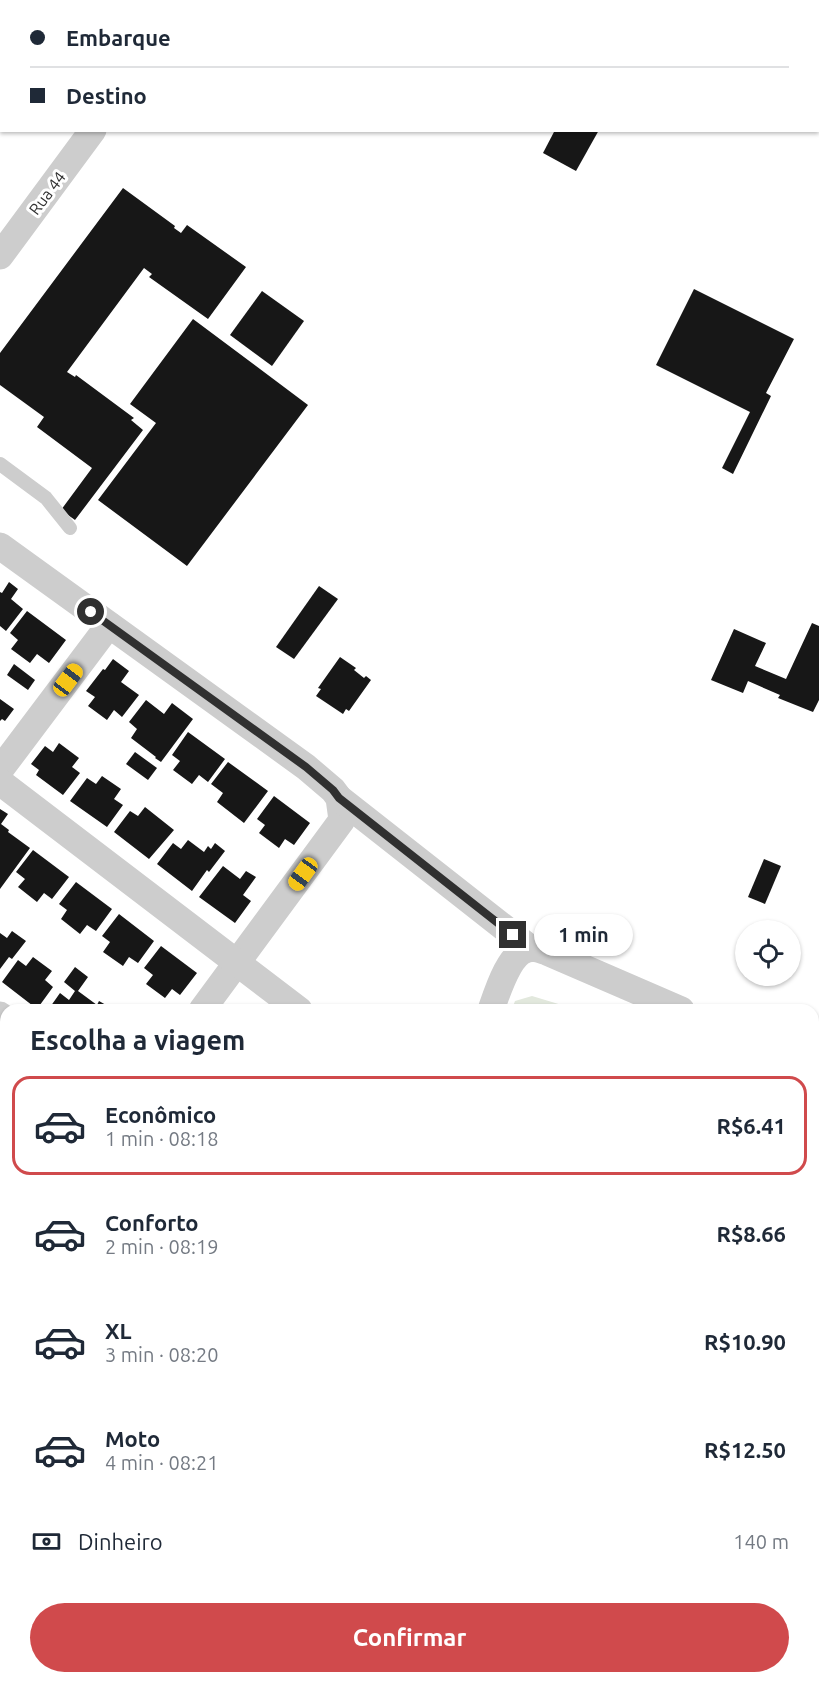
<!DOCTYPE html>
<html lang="pt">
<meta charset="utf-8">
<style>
body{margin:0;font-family:Ubuntu,sans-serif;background:#f2f2f3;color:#1f2937;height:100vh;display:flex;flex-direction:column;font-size:22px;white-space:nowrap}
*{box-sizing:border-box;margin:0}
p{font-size:20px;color:#747a83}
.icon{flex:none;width:33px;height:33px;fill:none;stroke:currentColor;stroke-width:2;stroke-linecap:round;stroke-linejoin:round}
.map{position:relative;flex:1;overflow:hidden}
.panel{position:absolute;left:0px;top:1004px;width:819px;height:680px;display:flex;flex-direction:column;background:#fff;border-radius:18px 18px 0 0;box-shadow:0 2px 4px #0004}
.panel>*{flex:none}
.top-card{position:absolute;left:0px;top:0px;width:819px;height:132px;box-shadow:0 2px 4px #0004;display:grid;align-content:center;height:132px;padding:0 30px;background:#fff}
.tools{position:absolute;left:735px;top:920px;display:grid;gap:12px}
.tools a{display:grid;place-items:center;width:66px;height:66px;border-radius:50%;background:#fff;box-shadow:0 2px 4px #0004;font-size:30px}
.end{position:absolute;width:27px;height:27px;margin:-14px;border:8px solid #303030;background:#fff;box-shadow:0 0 0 3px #fff}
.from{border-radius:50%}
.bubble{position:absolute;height:42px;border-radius:21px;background:#fff;box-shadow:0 2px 4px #0004;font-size:20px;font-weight:700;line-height:42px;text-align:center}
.car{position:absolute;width:18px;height:36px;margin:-18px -9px;border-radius:8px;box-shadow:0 0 4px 2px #0007;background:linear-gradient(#f5c518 24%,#345 0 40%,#f5c518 0 76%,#345 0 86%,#f5c518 0)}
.top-card b{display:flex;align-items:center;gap:21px;height:57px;font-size:22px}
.top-card b+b{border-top:2px solid #e0e1e3}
.top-card i{width:15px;height:15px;background:#1f2937}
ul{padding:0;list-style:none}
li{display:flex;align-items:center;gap:18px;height:99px;margin:0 12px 9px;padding:0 18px;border:3px solid transparent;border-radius:18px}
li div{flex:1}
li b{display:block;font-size:22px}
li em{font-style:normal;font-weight:700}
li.current{border-color:#d04a4c}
li>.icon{width:54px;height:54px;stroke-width:1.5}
h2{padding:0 30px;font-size:27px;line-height:72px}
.pay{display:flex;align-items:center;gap:15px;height:66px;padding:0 30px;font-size:22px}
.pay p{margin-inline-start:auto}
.action{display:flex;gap:12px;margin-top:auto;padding:12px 30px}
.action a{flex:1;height:69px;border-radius:36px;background:#d04a4c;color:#fff;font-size:24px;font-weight:700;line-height:69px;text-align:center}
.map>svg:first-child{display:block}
.green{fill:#e2e8dd}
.building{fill:#171717}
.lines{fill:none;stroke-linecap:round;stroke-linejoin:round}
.service{stroke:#cdcdcd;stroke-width:14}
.minor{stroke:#cdcdcd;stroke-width:27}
.route{stroke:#303030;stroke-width:8}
.labels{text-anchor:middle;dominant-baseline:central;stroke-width:6;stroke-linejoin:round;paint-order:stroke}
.street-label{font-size:16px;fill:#303030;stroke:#fff}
</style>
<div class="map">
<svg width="819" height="1682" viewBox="0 0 819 1682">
<rect width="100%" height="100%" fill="#fff"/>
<polygon class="green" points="532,996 575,1009 512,1009 515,1001"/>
<g class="building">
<polygon points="555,130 599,130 576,171 543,153"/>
<polygon points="123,188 175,226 174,228 181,233 187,225 246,267 208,319 149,277 152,274 144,268 67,372 75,377 76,375 134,418 131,420 143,430 75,520 61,510 92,468 37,427 44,417 0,385 0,353"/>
<polygon points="694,289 794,339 766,393 771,396 733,474 722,468 750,412 656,365"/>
<polygon points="262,291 304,321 272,366 230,335"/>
<polygon points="193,319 308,405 187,566 98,500 156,423 130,404"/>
<polygon points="9,582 18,589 11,599 23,609 6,631 0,626 0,592 2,593"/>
<polygon points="319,586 338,599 294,659 276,647"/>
<polygon points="27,611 66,640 49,663 37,654 30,663 11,649 18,640 10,633"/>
<polygon points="812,623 819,626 819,700 813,712 778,698 780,695 748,681 743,693 711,680 734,629 766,643 755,666 786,679"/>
<polygon points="340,657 356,668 354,670 364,678 366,676 371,680 349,711 346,709 343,714 316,696 321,689 318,688"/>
<polygon points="113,659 129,671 121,682 139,695 122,717 114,710 107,720 88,706 95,697 86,691 103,669 105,670"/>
<polygon points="14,664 35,680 28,690 7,675"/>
<polygon points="0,699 14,709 5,721 2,719 0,721"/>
<polygon points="146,700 164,714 172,703 193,719 161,762 155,758 156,757 131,738 137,729 129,722"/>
<polygon points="188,732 225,759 208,782 199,775 192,784 173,770 180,761 172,755"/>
<polygon points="59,743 79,758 72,767 80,773 63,795 36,775 39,770 31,764 45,746 53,752"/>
<polygon points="135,752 157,768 148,780 126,764"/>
<polygon points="228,762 268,791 244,823 217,802 223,793 211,784"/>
<polygon points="102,776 121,789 114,799 123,805 107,827 70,801 87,778 96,784"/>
<polygon points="274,796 310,823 294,845 285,839 279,848 259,833 265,825 257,819"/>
<polygon points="145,807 174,830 149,859 114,832 130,811 138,816"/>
<polygon points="0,809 8,814 1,824 9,830 8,832 30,848 0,889"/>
<polygon points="188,840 204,852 208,846 211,849 215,843 225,851 209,872 207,870 192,891 157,864 173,843 181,849"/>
<polygon points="33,850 69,877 52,899 44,893 37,902 18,887 25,879 16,872"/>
<polygon points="764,859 781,866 765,904 748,897"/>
<polygon points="223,866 240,879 246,871 256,877 243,895 251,901 235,923 199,897"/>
<polygon points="76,882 112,909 96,931 87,925 80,934 61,919 67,910 59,904"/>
<polygon points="119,914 154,941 138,963 129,957 123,966 103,952 110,942 102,936"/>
<polygon points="12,931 26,941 12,959 9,957 0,969 0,933 7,938"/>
<polygon points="161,946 197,973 180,995 172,989 165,998 146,984 153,975 144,968"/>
<polygon points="33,957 52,971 45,980 53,987 37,1009 2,982 18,960 26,966"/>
<polygon points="75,967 88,977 78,991 97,1005 99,1001 106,1005 103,1010 48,1010 60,993 69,1000 75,991 64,982"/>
<polygon points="6,1065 6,1112 0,1107 0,1072"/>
<polygon points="813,1129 819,1133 819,1150 813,1159"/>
<polygon points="6,1148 6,1232 4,1232 0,1229 0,1156"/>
<polygon points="817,1300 819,1302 819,1380 815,1385 813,1384 813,1305"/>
<polygon points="6,1311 6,1346 0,1341 0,1319"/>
<polygon points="0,1414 6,1419 6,1453 0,1448"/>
<polygon points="0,1552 6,1556 6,1563 0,1571"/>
<polygon points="819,1556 819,1626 813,1622 813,1616 815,1614 813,1613 813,1581 818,1575 813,1571 813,1564"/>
<polygon points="2,1673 10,1679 11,1677 26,1677 33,1682 0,1682 0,1675"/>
<polygon points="291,1677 337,1677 333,1682 288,1682"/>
<polygon points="382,1677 399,1677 406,1682 379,1682"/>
<polygon points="468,1677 513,1677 509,1682 464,1682"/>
<polygon points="669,1677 716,1677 713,1682 665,1682"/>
</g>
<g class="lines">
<g class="service">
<polyline points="27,2 28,0"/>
<polyline points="0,37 2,35"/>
<polyline points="0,464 46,498 70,528"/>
</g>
<g class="minor">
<polyline points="189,2 190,0"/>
<polyline points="0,256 93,130"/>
<polyline points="0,546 306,767 333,790 339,798 342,820 202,1010"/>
<polyline points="0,770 109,625"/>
<polyline points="0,782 299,1010"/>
<polyline points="339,798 530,948"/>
<path d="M 491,1010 C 497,993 509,953 528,949 C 533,947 541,950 547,952 L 681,1010"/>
<polyline points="0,1015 6,1020"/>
<polyline points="813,1053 819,1055"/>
<polyline points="0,1277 6,1269"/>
<polyline points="813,1470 819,1462"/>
<polyline points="0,1499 6,1504"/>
<polyline points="813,1674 819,1678"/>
<polyline points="77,1682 81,1677"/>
<polyline points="233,1682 236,1677"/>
<polyline points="580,1682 584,1677"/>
</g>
</g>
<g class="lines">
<polyline class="route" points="91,612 306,767 333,790 339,798 513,935"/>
</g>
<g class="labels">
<g class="street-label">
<text transform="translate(47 193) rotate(-53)">Rua 44</text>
</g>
</g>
</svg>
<div class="tools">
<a><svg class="icon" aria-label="locate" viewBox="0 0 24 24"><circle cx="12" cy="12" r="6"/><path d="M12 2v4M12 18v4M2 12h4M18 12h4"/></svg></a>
</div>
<i class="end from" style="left:91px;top:612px"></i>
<i class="end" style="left:513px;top:935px"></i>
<div class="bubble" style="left:534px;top:914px;width:99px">1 min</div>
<i class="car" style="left:68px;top:680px;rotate:37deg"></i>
<i class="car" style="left:303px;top:874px;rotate:216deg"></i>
<div class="top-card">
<b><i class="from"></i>Embarque</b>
<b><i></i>Destino</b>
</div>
<section class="panel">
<h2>Escolha a viagem</h2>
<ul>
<li class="current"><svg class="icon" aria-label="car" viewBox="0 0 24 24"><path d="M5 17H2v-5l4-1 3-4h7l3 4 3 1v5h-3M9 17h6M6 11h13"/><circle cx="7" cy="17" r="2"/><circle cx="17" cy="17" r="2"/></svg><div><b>Econômico</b><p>1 min · 08:18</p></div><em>R$6.41</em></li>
<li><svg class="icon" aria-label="car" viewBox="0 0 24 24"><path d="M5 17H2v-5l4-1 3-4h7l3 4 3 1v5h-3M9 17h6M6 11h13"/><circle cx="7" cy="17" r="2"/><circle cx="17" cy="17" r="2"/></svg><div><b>Conforto</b><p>2 min · 08:19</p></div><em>R$8.66</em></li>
<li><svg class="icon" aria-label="car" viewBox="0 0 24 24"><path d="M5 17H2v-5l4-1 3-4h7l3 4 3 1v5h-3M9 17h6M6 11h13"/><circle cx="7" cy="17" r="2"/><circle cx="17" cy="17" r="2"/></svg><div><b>XL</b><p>3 min · 08:20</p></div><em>R$10.90</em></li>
<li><svg class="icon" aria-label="car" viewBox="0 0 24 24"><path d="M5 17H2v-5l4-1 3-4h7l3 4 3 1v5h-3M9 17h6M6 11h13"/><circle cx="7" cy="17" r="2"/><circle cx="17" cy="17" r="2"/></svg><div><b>Moto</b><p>4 min · 08:21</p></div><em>R$12.50</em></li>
</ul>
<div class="pay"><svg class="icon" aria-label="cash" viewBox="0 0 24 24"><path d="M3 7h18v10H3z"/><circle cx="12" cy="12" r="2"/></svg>Dinheiro<p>140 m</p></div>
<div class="action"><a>Confirmar</a></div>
</section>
</div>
